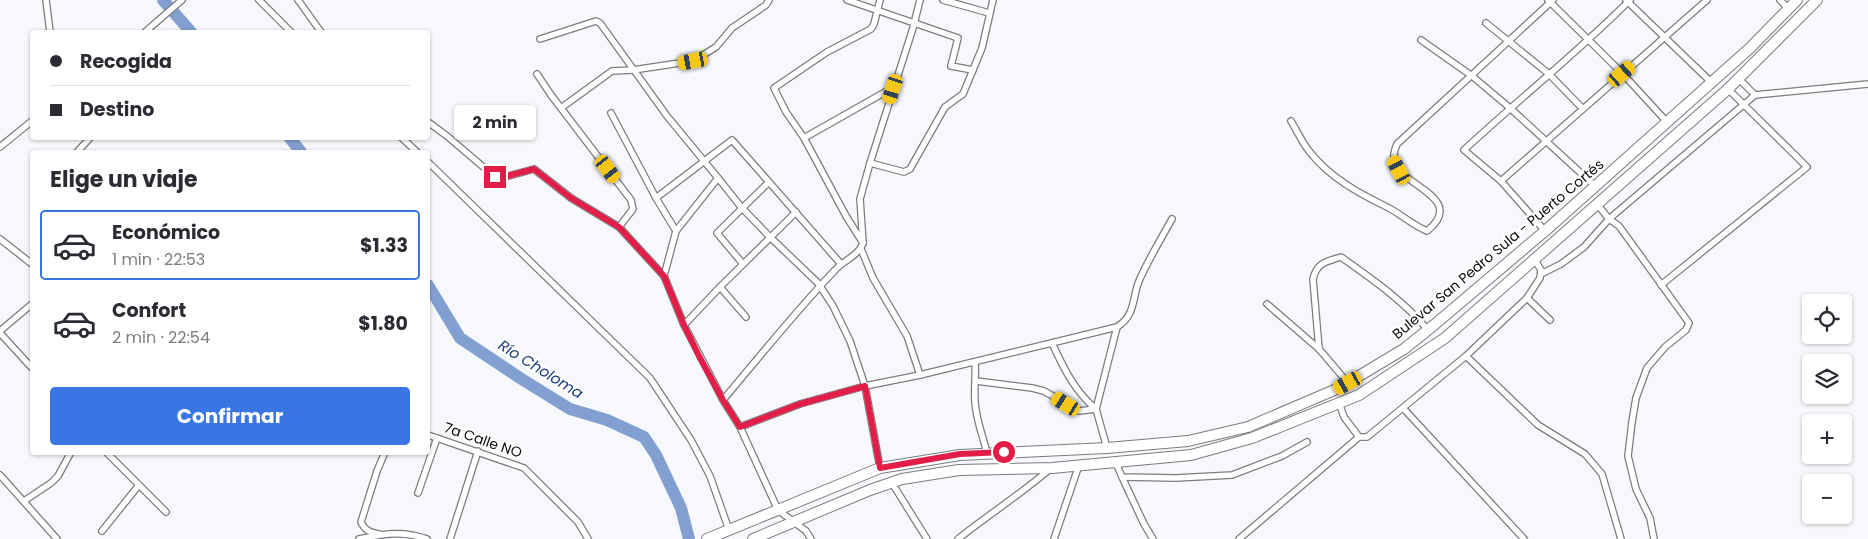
<!DOCTYPE html>
<html lang="es">
<meta charset="utf-8">
<style>
body{margin:0;font-family:Poppins,sans-serif;background:#f2f2f3;color:#2b2b33;height:100vh;display:flex;flex-direction:column;font-size:19px;white-space:nowrap}
*{box-sizing:border-box;margin:0}
p{font-size:16px;color:#7c7c81}
.icon{flex:none;width:28px;height:28px;fill:none;stroke:currentColor;stroke-width:2;stroke-linecap:round;stroke-linejoin:round}
.map{position:relative;flex:1;overflow:hidden}
.side{position:absolute;left:30px;top:150px;width:400px;height:305px;display:flex;flex-direction:column;background:#fff;border-radius:5px;box-shadow:0 1px 4px #0004}
.side>*{flex:none}
.guide{position:absolute;left:30px;top:30px;width:400px;height:110px;border-radius:5px;box-shadow:0 1px 4px #0004;display:grid;align-content:center;height:110px;padding:0 20px;background:#fff}
.tools{position:absolute;left:1802px;top:294px;display:grid;gap:10px}
.tools a{display:grid;place-items:center;width:50px;height:50px;border-radius:5px;background:#fff;box-shadow:0 1px 4px #0004;font-size:25px}
.end{position:absolute;width:22px;height:22px;margin:-11px;border:6px solid #e11d48;background:#fff;box-shadow:0 0 0 2px #fff}
.from{border-radius:50%}
.bubble{position:absolute;height:35px;border-radius:5px;background:#fff;box-shadow:0 1px 4px #0004;font-size:16px;font-weight:700;line-height:35px;text-align:center}
.car{position:absolute;width:15px;height:30px;margin:-15px -8px;border-radius:6px;box-shadow:0 0 4px 1px #0007;background:linear-gradient(#f5c518 24%,#345 0 40%,#f5c518 0 76%,#345 0 86%,#f5c518 0)}
.guide b{display:flex;align-items:center;gap:18px;height:48px;font-size:19px}
.guide b+b{border-top:1px solid #e1e1e2}
.guide i{width:12px;height:12px;background:#2b2b33}
ul{padding:0;list-style:none}
li{display:flex;align-items:center;gap:15px;height:70px;margin:0 10px 8px;padding:0 10px;border:2px solid transparent;border-radius:5px}
li div{flex:1}
li b{display:block;font-size:19px}
li em{font-style:normal;font-weight:700}
li.on{border-color:#3976e4}
li>.icon{width:45px;height:45px;stroke-width:1.5}
h2{padding:0 20px;font-size:22px;line-height:60px}
.button{display:flex;gap:10px;margin-top:auto;padding:10px 20px}
.button a{flex:1;height:58px;border-radius:5px;background:#3976e4;color:#fff;font-size:20px;font-weight:700;line-height:58px;text-align:center}
.map>svg:first-child{display:block}
.lines{fill:none;stroke-linecap:round;stroke-linejoin:round}
.river{stroke:#829fd2;stroke-width:12}
.street-casing{stroke:#7a7c7f;stroke-width:8}
.highway-casing{stroke:#7a7c7f;stroke-width:12}
.street{stroke:#fff;stroke-width:5.5}
.highway{stroke:#fff;stroke-width:10}
.route{stroke:#e11d48;stroke-width:6}
.labels{text-anchor:middle;dominant-baseline:central;stroke-width:5;stroke-linejoin:round;paint-order:stroke}
.street-label{font-size:14px;fill:#0c0d0e;stroke:#fff}
.water-label{font-size:15px;font-style:italic;fill:#1c3d7b;stroke:#fff}
</style>
<div class="map">
<svg width="1868" height="539" viewBox="0 0 1868 539">
<rect width="100%" height="100%" fill="#f6f8fc"/>
<g class="lines">
<g class="river">
<polyline points="163,0 191,32"/>
<polyline points="290,138 301,152"/>
<polyline points="428,285 460,338 520,378 570,409 607,420 644,437 656,455 681,508 689,539"/>
</g>
<defs>
<g id="street">
<polyline points="46,0 50,32"/>
<polyline points="259,0 291,32"/>
<polyline points="298,0 321,32"/>
<polyline points="847,0 958,38 951,66 973,70"/>
<polyline points="943,0 989,13"/>
<polyline points="1548,0 1623,74 1667,122"/>
<polyline points="1626,0 1711,82"/>
<polyline points="1780,0 1789,9"/>
<polyline points="1486,23 1549,74 1583,109"/>
<polyline points="145,32 182,0"/>
<polyline points="540,39 596,21 600,23 667,116 718,178 742,208 771,238 818,283 833,306 850,341 865,386 880,468"/>
<polyline points="1421,40 1472,76 1510,108 1595,186"/>
<polyline points="537,74 551,95 631,200 633,209 619,227"/>
<polyline points="1739,79 1755,95 1868,84"/>
<polyline points="561,108 612,71 633,70 693,61 716,47 732,28 766,5 769,0"/>
<polyline points="611,113 656,198 676,231"/>
<path d="M 1291,121 C 1297,131 1302,142 1309,151 C 1329,177 1358,193 1387,207 C 1401,214 1412,225 1427,231 C 1463,202 1414,188 1399,170 C 1392,162 1393,153 1397,144 L 1553,0"/>
<polyline points="428,122 447,136 495,177 501,178 534,169 571,198 619,227 664,276 684,325 723,400 740,427 778,510 806,531 811,539"/>
<polyline points="402,138 417,152"/>
<polyline points="804,138 894,87"/>
<polyline points="0,147 32,121"/>
<polyline points="77,152 90,138"/>
<polyline points="428,162 650,378 691,440 710,476 729,530"/>
<polyline points="870,163 904,172 910,169 945,107 963,94 982,48 993,0"/>
<polyline points="1501,181 1707,0"/>
<polyline points="656,198 732,140 841,264"/>
<polyline points="1597,204 1609,219 1619,226 1689,323 1686,330 1665,347 1647,368 1636,398 1632,422 1628,456 1636,489 1650,518 1654,539"/>
<path d="M 1545,231 L 1501,181 L 1464,150 C 1519,99 1577,53 1630,0"/>
<polyline points="0,239 32,264"/>
<polyline points="863,243 846,216 804,138 786,112 774,88 827,52 871,29 874,24 880,0"/>
<polyline points="861,249 873,278 907,336 920,375"/>
<polyline points="743,264 717,233 769,182"/>
<polyline points="1541,274 1561,264 1584,247 1609,219 1755,95"/>
<polyline points="664,276 676,231 718,178"/>
<polyline points="1661,285 1807,167 1728,89"/>
<polyline points="720,287 746,317"/>
<polyline points="1527,298 1550,320"/>
<polyline points="1267,304 1319,349 1348,383"/>
<polyline points="684,325 720,287 796,212"/>
<polyline points="0,331 32,304"/>
<polyline points="0,333 32,368"/>
<path d="M 1052,343 C 1063,367 1075,392 1096,409"/>
<path d="M 1319,349 L 1313,279 C 1317,262 1326,262 1341,257 C 1372,279 1404,301 1428,330"/>
<polyline points="1466,356 1538,425 1585,454 1602,474 1621,539"/>
<path d="M 975,362 C 976,376 974,389 975,402 C 976,420 983,436 987,453"/>
<polyline points="976,381 1032,388 1044,391 1079,411 1096,409"/>
<path d="M 723,400 C 760,356 796,311 836,269 C 845,260 859,255 863,243 L 860,199 L 870,163 L 913,28 L 920,0"/>
<polyline points="1339,403 1344,417 1359,437 1367,437 1372,433 1466,356 1527,298 1540,278 1541,270 1535,260"/>
<polyline points="1403,408 1524,539"/>
<path d="M 740,427 L 800,404 L 865,386 L 920,375 L 1117,327 C 1136,315 1132,298 1139,281 C 1148,260 1161,239 1172,219"/>
<polyline points="428,435 524,468 578,522 588,539"/>
<polyline points="1107,448 1096,409 1117,327"/>
<polyline points="106,452 166,512"/>
<polyline points="1116,463 1122,477 1176,478 1232,475 1282,456 1307,442"/>
<polyline points="0,475 57,539"/>
<polyline points="1122,477 1144,524 1153,539"/>
<polyline points="892,483 927,539"/>
<polyline points="418,493 437,438"/>
<polyline points="24,501 51,483 58,476 71,452"/>
<polyline points="102,531 139,485"/>
<path d="M 379,534 C 370,532 365,531 361,522 L 377,471 L 385,452"/>
<path d="M 359,539 C 383,534 403,530 427,539"/>
<polyline points="450,539 478,451"/>
<path d="M 958,539 C 988,515 1021,494 1050,469"/>
<polyline points="1054,539 1079,465"/>
<polyline points="1239,539 1359,437"/>
</g>
<g id="highway">
<polyline points="707,539 880,468 960,455 1107,448 1188,441 1248,427 1339,388 1404,349 1434,325 1545,231 1750,48 1797,0"/>
<polyline points="753,539 870,490 902,479 959,470 1052,468 1191,455 1252,438 1359,395 1445,338 1728,89 1817,0"/>
</g>
</defs>
<use href="#street" class="street-casing"/>
<use href="#highway" class="highway-casing"/>
<use href="#street" class="street"/>
<use href="#highway" class="highway"/>
</g>
<g class="lines">
<polyline class="route" points="495,177 500,178 534,169 571,198 619,227 664,276 684,325 699,356 723,400 740,427 800,404 865,386 880,468 960,454 1004,452"/>
</g>
<g class="labels">
<g class="street-label">
<text transform="translate(1498 249) rotate(-40)">Bulevar San Pedro Sula - Puerto Cortés</text>
<text transform="translate(483 440) rotate(19)">7a Calle NO</text>
</g>
<g class="water-label">
<text transform="translate(541 369) rotate(32)">Río Choloma</text>
</g>
</g>
</svg>
<div class="tools">
<a><svg class="icon" aria-label="locate" viewBox="0 0 24 24"><circle cx="12" cy="12" r="6"/><path d="M12 2v4M12 18v4M2 12h4M18 12h4"/></svg></a>
<a><svg class="icon" aria-label="layers" viewBox="0 0 24 24"><path d="M12 4l9 5-9 5-9-5zM3 14l9 5 9-5"/></svg></a>
<a>+</a>
<a>−</a>
</div>
<i class="end from" style="left:1004px;top:452px"></i>
<i class="end" style="left:495px;top:177px"></i>
<div class="bubble" style="left:454px;top:105px;width:82px">2 min</div>
<i class="car" style="left:693px;top:61px;rotate:260deg"></i>
<i class="car" style="left:1622px;top:74px;rotate:49deg"></i>
<i class="car" style="left:893px;top:89px;rotate:198deg"></i>
<i class="car" style="left:608px;top:169px;rotate:143deg"></i>
<i class="car" style="left:1399px;top:170px;rotate:332deg"></i>
<i class="car" style="left:1348px;top:383px;rotate:241deg"></i>
<i class="car" style="left:1066px;top:404px;rotate:301deg"></i>
<div class="guide">
<b><i class="from"></i>Recogida</b>
<b><i></i>Destino</b>
</div>
<section class="side">
<h2>Elige un viaje</h2>
<ul>
<li class="on"><svg class="icon" aria-label="car" viewBox="0 0 24 24"><path d="M5 17H2v-5l4-1 3-4h7l3 4 3 1v5h-3M9 17h6M6 11h13"/><circle cx="7" cy="17" r="2"/><circle cx="17" cy="17" r="2"/></svg><div><b>Económico</b><p>1 min · 22:53</p></div><em>$1.33</em></li>
<li><svg class="icon" aria-label="car" viewBox="0 0 24 24"><path d="M5 17H2v-5l4-1 3-4h7l3 4 3 1v5h-3M9 17h6M6 11h13"/><circle cx="7" cy="17" r="2"/><circle cx="17" cy="17" r="2"/></svg><div><b>Confort</b><p>2 min · 22:54</p></div><em>$1.80</em></li>
</ul>
<div class="button"><a>Confirmar</a></div>
</section>
</div>
